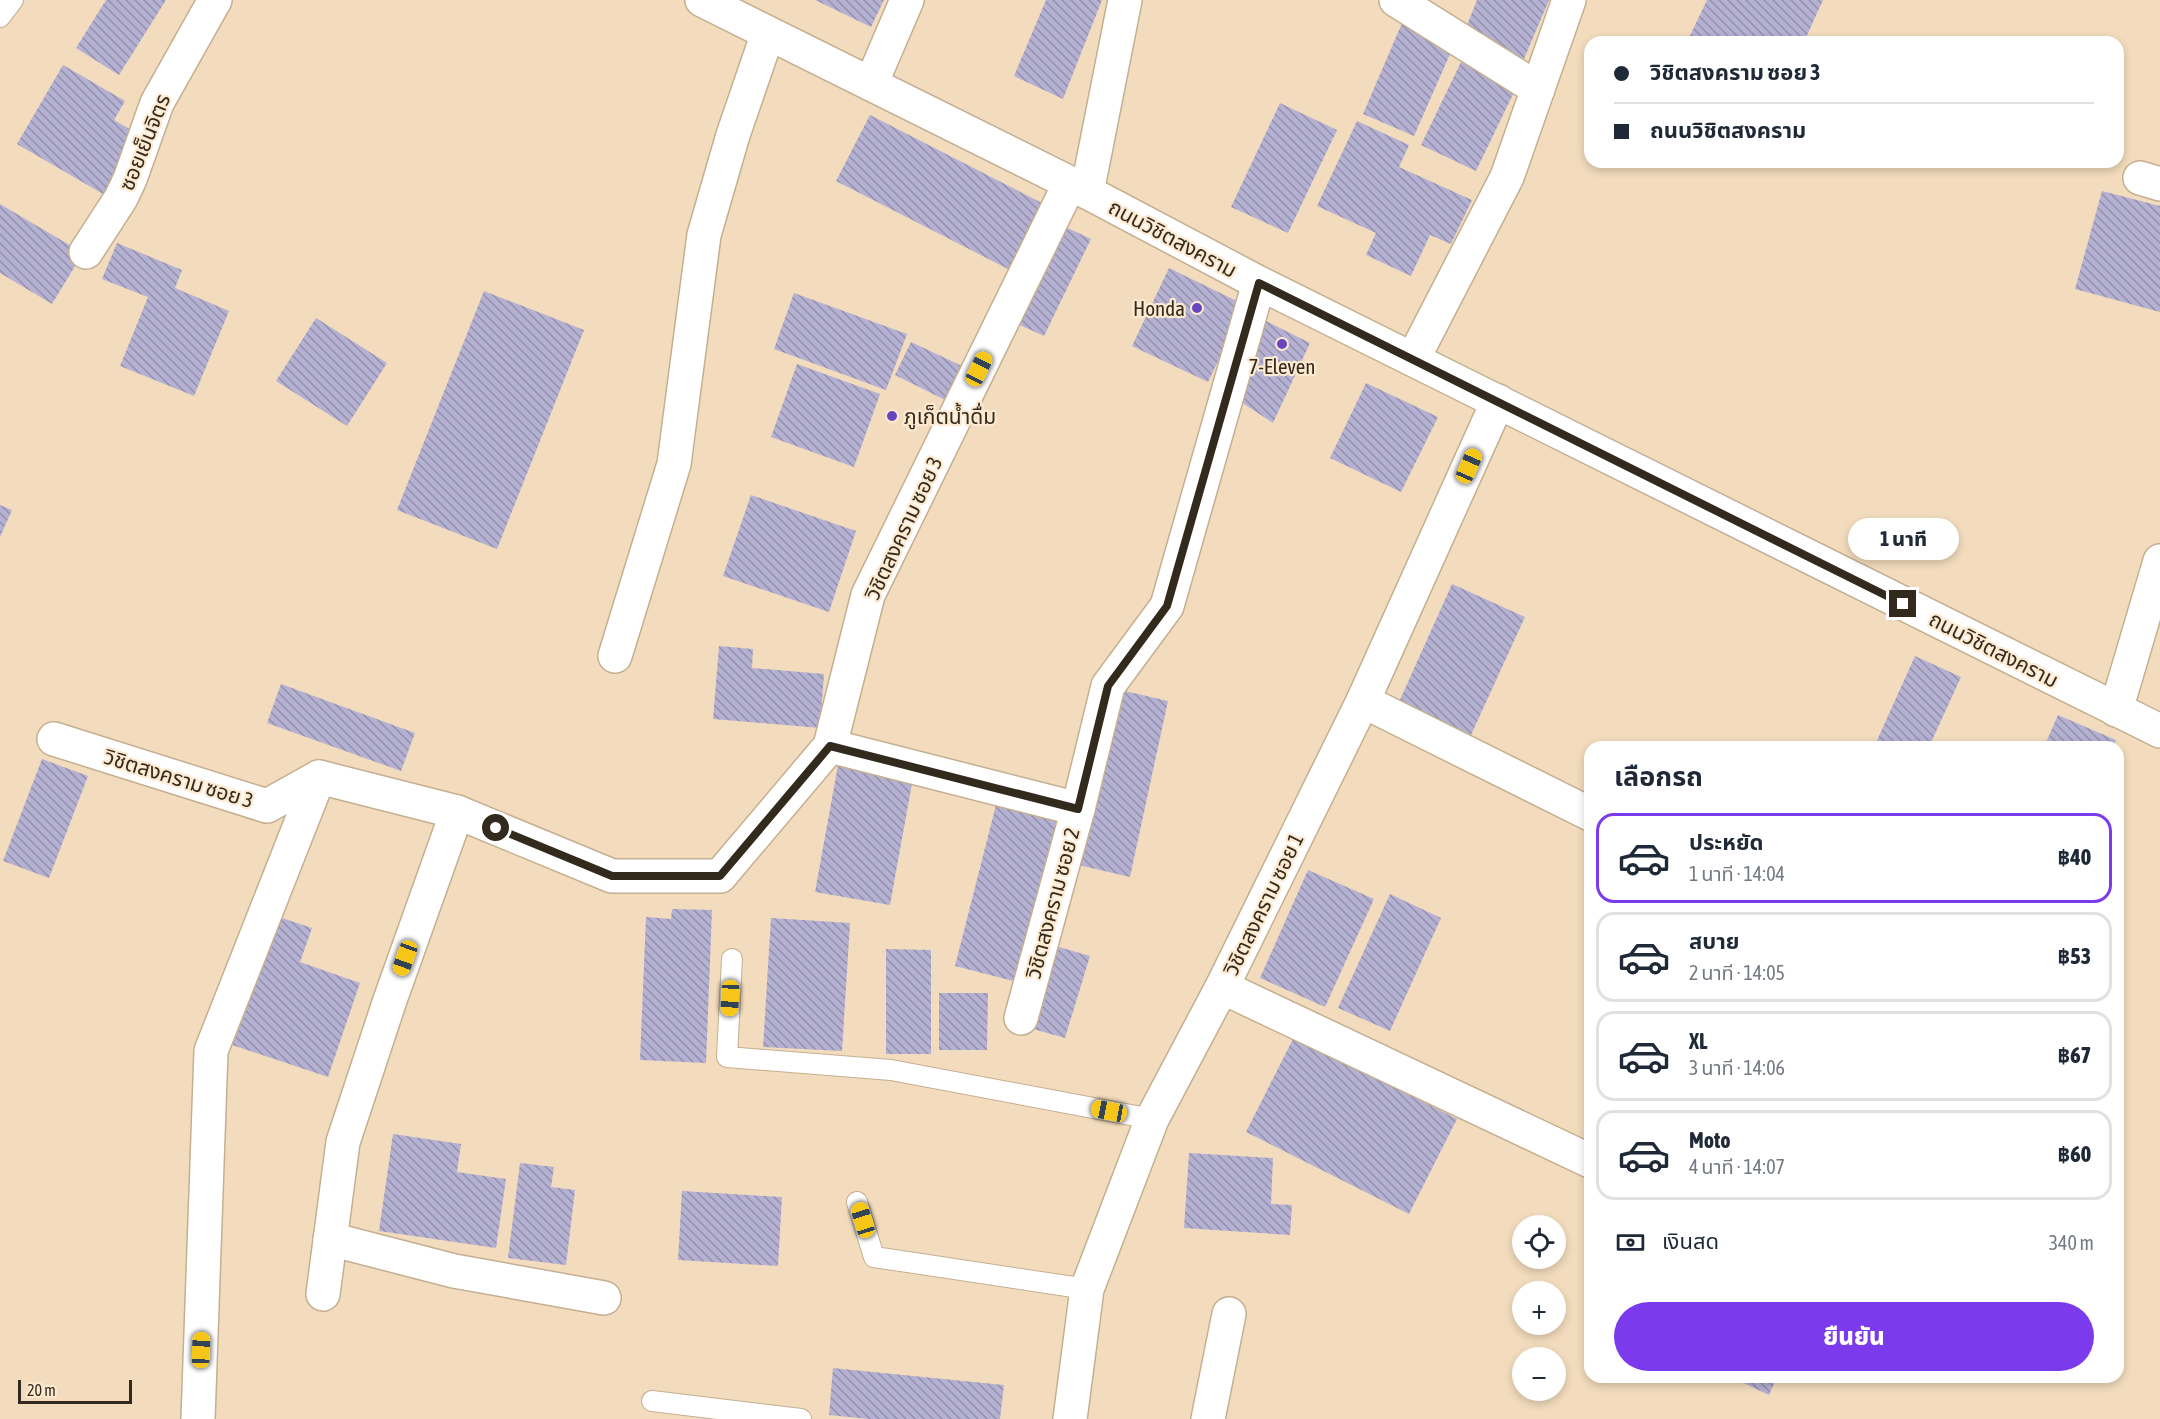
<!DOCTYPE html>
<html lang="th">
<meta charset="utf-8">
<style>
body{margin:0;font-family:"Asap Condensed","Noto Sans Thai",sans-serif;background:#f2f2f3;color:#1f2937;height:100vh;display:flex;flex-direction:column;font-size:22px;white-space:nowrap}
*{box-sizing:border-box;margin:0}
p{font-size:20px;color:#747a83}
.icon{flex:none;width:33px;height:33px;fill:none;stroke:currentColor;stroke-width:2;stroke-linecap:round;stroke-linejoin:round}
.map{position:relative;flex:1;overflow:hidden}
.side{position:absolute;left:1584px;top:741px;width:540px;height:642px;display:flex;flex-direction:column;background:#fff;border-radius:18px;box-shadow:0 3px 9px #0003}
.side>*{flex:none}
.hud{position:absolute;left:1584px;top:36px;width:540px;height:132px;border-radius:18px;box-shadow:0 3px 9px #0003;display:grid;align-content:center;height:132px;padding:0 30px;background:#fff}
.fabs{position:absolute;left:1512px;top:1215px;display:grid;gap:12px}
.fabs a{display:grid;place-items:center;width:54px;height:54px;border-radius:50%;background:#fff;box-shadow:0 3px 9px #0003;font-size:30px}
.scale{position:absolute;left:18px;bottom:15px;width:114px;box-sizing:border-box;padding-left:6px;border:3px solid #332a1e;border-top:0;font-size:16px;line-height:21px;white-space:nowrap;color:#332a1e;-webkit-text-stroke:4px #fdead1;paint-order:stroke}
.end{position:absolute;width:27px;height:27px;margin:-14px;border:8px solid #332a1e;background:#fff;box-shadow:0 0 0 3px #fff}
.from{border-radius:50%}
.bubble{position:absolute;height:42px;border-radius:21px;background:#fff;box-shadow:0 3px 9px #0003;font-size:20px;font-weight:800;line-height:42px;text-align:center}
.car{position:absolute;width:18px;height:36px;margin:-18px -9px;border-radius:8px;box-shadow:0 0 4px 2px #0007;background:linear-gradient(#f5c518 24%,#345 0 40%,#f5c518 0 76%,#345 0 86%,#f5c518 0)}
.hud b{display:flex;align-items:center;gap:21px;height:57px;font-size:22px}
.hud b+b{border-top:2px solid #e0e1e3}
.hud i{width:15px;height:15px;background:#1f2937}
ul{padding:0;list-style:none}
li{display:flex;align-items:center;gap:18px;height:90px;margin:0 12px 9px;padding:0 18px;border:3px solid #e0e1e3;border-radius:18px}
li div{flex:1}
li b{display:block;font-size:22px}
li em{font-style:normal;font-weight:800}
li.on{border-color:#7c3aed}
li>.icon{width:54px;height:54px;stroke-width:1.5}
h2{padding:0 30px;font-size:27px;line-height:72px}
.pay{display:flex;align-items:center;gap:15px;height:66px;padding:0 30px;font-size:22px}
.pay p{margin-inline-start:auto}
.action{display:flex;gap:12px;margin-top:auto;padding:12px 30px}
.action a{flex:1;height:69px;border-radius:36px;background:#7c3aed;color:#fff;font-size:24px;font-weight:800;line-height:69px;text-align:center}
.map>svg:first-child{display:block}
.building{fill:url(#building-back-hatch)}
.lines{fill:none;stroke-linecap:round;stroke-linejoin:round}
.service-casing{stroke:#c5af91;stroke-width:22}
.minor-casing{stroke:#c5af91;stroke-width:36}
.tertiary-casing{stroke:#c5af91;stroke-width:36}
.service{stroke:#fff;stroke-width:20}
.minor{stroke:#fff;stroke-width:33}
.tertiary{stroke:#fff;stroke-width:33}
.route{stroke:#332a1e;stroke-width:8}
.poi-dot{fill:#6546bf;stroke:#fdead1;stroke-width:2}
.labels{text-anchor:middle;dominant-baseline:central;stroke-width:4.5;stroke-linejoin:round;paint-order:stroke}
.street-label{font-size:21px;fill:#332a1e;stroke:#fdead1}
.poi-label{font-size:21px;fill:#332a1e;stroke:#fdead1;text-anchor:end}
</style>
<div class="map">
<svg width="2160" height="1419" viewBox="0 0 2160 1419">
<defs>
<pattern id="building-back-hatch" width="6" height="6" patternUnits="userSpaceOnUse" patternTransform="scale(1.5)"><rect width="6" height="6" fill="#b5b1d3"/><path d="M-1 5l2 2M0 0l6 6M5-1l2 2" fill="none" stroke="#9490ab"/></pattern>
</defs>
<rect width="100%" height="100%" fill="#f3dcbd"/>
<g class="building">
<polygon points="106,0 166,0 119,75 76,48"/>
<polygon points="815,0 884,0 871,27"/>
<polygon points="1046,0 1102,0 1063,99 1014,76"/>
<polygon points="1477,0 1549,0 1523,61 1463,35"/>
<polygon points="1707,0 1823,0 1804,42 1687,42"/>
<polygon points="1402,23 1454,45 1414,136 1363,114"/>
<polygon points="1461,62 1516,88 1476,171 1421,145"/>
<polygon points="63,65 125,101 114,120 138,134 103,194 17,144"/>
<polygon points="1280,103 1337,130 1288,233 1231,207"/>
<polygon points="870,115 1042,203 1010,270 836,181"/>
<polygon points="1357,121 1409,145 1399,167 1472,200 1451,244 1430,235 1411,276 1366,255 1376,233 1317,206"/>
<polygon points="2102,191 2160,206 2160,312 2075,289"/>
<polygon points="0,204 83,253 52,304 0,273"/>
<polygon points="1057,223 1091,239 1044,336 1011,321"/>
<polygon points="117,243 182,270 175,288 229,311 194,396 120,366 148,297 102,279"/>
<polygon points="1169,268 1245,305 1208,382 1132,346"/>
<polygon points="484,291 584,330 497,549 397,510"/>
<polygon points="794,293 907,334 886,390 774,349"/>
<polygon points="316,318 387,363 347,426 276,381"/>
<polygon points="1264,320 1310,343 1273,423 1241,402"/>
<polygon points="911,342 962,366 945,400 895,375"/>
<polygon points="797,364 880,394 854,467 771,437"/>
<polygon points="1366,383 1438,417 1401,492 1330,458"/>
<polygon points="751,495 856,531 829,612 723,576"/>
<polygon points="0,505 12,510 0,537"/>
<polygon points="1452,584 1525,617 1471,735 1399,702"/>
<polygon points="719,646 753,649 752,668 824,674 820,728 713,719"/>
<polygon points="1915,656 1961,677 1929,747 1874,747"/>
<polygon points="281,684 415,733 401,771 267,723"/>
<polygon points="1112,688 1168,701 1130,877 1074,864"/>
<polygon points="2058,715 2116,740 2113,747 2044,747"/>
<polygon points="42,759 88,776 49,878 3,861"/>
<polygon points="838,765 913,778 890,905 815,892"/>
<polygon points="998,797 1068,815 1025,984 955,966"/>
<polygon points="1308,870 1374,899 1325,1007 1260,978"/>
<polygon points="1390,894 1441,918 1390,1031 1338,1008"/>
<polygon points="672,909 712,910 706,1063 640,1060 646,917 671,919"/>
<polygon points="276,916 312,928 300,962 360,983 328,1077 232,1045"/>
<polygon points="771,918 850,923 842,1051 763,1047"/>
<polygon points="1059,947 1090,956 1065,1038 1033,1029"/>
<polygon points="886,949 931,950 931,1054 886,1054"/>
<polygon points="939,993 988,993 987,1050 939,1050"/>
<polygon points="1294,1037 1457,1119 1409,1214 1246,1132"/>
<polygon points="393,1134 461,1144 457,1172 506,1179 496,1248 379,1231"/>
<polygon points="1189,1153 1273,1158 1271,1204 1292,1205 1290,1235 1184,1228"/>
<polygon points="520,1163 554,1167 551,1187 575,1190 566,1265 508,1258"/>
<polygon points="682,1191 782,1197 778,1266 678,1260"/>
<polygon points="833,1368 1004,1385 1000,1419 869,1419 829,1415"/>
<polygon points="1731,1377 1777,1377 1769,1395"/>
</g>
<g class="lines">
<defs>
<g id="service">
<polyline points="0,17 13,0"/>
<polyline points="732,959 727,1057 891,1070 1152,1119"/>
<polyline points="857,1202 874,1257 1087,1289"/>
<polyline points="652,1401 801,1419"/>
</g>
<g id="minor">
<polyline points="1396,0 1538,89"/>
<polyline points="871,84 907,0"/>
<polyline points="2140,178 2160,184"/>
<polyline points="1087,192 1125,0"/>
<polyline points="86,252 121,198 130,179 157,103 215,0"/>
<polyline points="1413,359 1507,177 1569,0"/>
<polyline points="615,656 674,464 704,235 733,135 768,33"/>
<polyline points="1363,701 1590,814"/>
<polyline points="2116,710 2160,561"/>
<polyline points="54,739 267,806 319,777 457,812 612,876 720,876 830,746 868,595 1070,183"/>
<polyline points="830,746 1078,809"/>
<polyline points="1222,987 1590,1161"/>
<polyline points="1021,1018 1078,809 1108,686 1167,606 1259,283"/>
<polyline points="330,1239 454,1271 604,1298"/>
<polyline points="323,1294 343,1142 390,1000 457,812"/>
<polyline points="198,1419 211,1051 319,777"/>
<polyline points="1070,1419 1087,1289 1152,1119 1222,987 1363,701 1498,401"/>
<polyline points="1208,1419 1229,1314"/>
</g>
<polyline id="tertiary" points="702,0 1070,183 1259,283 2160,731"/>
</defs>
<use href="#service" class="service-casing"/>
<use href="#minor" class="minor-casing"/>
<use href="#tertiary" class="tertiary-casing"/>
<use href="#service" class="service"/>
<use href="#minor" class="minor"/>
<use href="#tertiary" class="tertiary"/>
</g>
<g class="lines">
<polyline class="route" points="496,828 612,876 720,876 830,746 1078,809 1108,686 1167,606 1259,283 1903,604"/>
</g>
<g class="poi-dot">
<circle cx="1197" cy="308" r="6"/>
<circle cx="1282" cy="344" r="6"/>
<circle cx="892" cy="416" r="6"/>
</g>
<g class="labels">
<g class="street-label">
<text transform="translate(144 142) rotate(-68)">ซอยเย็นจิตร</text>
<text transform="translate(1173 238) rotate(28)">ถนนวิชิตสงคราม</text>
<text transform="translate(903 528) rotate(-65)">วิชิตสงคราม ซอย 3</text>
<text transform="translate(1994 649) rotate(27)">ถนนวิชิตสงคราม</text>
<text transform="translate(179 778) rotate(17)">วิชิตสงคราม ซอย 3</text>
<text transform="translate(1052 903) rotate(-75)">วิชิตสงคราม ซอย 2</text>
<text transform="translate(1263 904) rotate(-64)">วิชิตสงคราม ซอย 1</text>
</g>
<g class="poi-label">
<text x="1185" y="308">Honda</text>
<text x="1282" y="366" text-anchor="middle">7-Eleven</text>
<text x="904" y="416" text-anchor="start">ภูเก็ตน้ำดื่ม</text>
</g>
</g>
</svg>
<div class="fabs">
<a><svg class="icon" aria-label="locate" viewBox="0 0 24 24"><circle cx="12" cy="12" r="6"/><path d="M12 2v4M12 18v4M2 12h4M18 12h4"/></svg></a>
<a>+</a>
<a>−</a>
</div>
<div class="scale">20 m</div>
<i class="end from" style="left:496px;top:828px"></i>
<i class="end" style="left:1903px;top:604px"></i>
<div class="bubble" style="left:1848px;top:518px;width:111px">1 นาที</div>
<i class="car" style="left:979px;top:369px;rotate:26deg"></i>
<i class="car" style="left:1469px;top:466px;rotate:24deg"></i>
<i class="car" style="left:405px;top:958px;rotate:200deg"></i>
<i class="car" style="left:730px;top:998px;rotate:183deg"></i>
<i class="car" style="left:1109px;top:1111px;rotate:281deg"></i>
<i class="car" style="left:863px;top:1220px;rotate:343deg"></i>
<i class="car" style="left:201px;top:1350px;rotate:2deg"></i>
<div class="hud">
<b><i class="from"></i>วิชิตสงคราม ซอย 3</b>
<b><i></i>ถนนวิชิตสงคราม</b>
</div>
<section class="side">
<h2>เลือกรถ</h2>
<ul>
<li class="on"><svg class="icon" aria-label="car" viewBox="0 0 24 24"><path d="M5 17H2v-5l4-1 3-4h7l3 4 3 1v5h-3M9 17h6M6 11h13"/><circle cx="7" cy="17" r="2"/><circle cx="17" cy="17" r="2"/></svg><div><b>ประหยัด</b><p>1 นาที · 14:04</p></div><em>฿40</em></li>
<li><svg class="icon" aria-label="car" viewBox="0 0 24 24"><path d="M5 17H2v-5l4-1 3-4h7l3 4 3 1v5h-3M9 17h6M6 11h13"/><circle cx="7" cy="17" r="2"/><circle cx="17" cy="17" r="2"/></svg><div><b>สบาย</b><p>2 นาที · 14:05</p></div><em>฿53</em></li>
<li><svg class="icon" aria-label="car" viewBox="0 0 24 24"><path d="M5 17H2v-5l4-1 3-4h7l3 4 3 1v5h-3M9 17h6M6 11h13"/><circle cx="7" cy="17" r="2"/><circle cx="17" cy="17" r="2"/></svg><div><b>XL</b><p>3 นาที · 14:06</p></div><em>฿67</em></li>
<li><svg class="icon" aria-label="car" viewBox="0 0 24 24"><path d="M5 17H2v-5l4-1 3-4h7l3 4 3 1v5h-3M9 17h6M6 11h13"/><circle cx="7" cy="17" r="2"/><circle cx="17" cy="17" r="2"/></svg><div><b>Moto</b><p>4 นาที · 14:07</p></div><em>฿60</em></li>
</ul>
<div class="pay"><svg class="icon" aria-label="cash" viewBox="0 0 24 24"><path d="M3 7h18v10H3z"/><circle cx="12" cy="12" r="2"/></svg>เงินสด<p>340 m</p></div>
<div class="action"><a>ยืนยัน</a></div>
</section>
</div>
